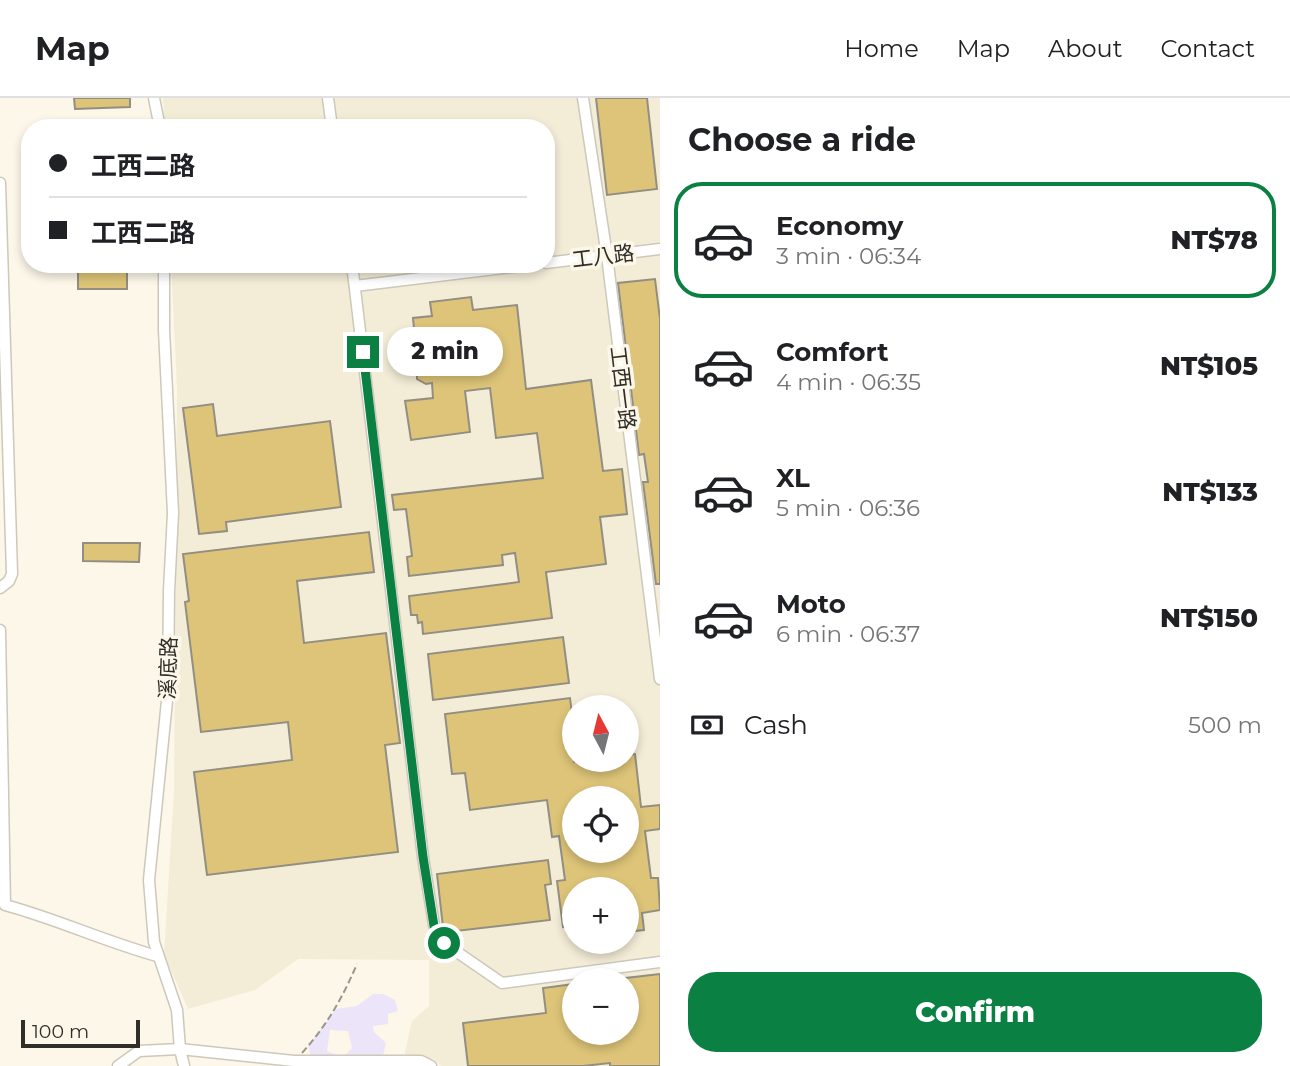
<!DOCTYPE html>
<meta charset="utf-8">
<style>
body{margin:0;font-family:Montserrat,"Noto Sans TC",sans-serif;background:#f6f6f6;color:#202124;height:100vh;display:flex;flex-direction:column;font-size:26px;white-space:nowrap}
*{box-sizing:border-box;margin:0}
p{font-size:23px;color:#757577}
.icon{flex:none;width:38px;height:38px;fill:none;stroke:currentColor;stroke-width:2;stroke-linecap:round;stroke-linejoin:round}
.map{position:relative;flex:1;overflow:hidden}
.sheet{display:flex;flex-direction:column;background:#fff;width:630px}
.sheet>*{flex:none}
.guide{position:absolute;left:21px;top:21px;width:534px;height:154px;border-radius:28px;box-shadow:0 4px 10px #0003;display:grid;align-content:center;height:154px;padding:0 28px;background:#fff}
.needle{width:46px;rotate:353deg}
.controls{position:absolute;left:562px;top:597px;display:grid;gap:14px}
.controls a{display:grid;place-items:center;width:77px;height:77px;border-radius:50%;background:#fff;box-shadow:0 4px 10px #0003;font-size:35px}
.scale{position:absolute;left:21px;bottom:18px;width:119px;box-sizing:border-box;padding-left:7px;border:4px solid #302e29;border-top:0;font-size:19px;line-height:24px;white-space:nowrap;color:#302e29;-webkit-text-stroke:5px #fcf7e9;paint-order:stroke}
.end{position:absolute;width:32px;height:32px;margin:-16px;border:9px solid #0b8043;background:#fff;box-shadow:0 0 0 4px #fff}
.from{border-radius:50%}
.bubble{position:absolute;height:49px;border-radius:24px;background:#fff;box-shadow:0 4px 10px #0003;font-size:23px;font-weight:800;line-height:49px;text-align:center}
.guide b{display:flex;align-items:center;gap:24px;height:66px;font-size:26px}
.guide b+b{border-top:2px solid #e0e0e0}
.guide i{width:18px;height:18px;background:#202124}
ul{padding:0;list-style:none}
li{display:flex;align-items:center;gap:21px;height:116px;margin:0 14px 10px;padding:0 14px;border:4px solid transparent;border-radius:28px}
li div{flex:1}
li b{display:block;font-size:26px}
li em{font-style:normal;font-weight:800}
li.selected{border-color:#0b8043}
li>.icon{width:63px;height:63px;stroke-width:1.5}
h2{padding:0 28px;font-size:32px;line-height:84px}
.pay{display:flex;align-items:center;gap:18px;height:77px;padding:0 28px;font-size:26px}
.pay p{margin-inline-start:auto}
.action{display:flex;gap:14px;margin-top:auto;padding:14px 28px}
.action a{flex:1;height:80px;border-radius:28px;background:#0b8043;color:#fff;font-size:28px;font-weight:800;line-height:80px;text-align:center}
header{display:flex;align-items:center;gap:42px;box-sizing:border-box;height:98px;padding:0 35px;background:#fff;border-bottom:2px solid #e0e0e0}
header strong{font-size:33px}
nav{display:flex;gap:38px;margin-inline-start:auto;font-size:24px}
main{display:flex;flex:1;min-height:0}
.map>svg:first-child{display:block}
.built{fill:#f3ecd7;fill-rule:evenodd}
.green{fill:#ece5fa}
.building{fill:#ddc478;stroke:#938e82;stroke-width:2;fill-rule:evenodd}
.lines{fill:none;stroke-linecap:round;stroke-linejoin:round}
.minor-casing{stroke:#ccc8bb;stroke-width:13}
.path{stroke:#99968c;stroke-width:2;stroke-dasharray:7 3.5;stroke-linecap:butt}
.minor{stroke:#fff;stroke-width:10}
.route{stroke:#0b8043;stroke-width:9}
.labels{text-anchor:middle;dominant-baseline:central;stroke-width:7;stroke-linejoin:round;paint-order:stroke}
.street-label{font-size:21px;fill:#302e29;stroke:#fcf7e9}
</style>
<header>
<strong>Map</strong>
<nav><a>Home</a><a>Map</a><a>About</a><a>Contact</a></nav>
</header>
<main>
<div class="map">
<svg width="660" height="968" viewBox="0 0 660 968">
<rect width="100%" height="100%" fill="#fcf7e9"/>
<path class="built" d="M 163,0 L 660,0 L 660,968 L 441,968 L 434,961 L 404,959 L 412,923 L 429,908 L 429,862 L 298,861 L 255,892 L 188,911 L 164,856 L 174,694 L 177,289 L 171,166 L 546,166 L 546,30 L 165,30 ZM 574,609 L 626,609 L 626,662 L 574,662 ZM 574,700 L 626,700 L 626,752 L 574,752 ZM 574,791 L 626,791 L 626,844 L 574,844 ZM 574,882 L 626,882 L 626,934 L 574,934 Z"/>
<polygon class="green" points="373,896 383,896 395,902 398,913 388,916 388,926 373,928 374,934 386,945 382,962 347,963 346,956 352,950 348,933 330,932 327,953 337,957 339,963 312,962 308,948 336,911 357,908"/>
<g class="building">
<polygon points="74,0 130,0 130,9 75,11"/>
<polygon points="596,0 647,0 657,91 607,97"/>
<rect x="78" y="171" width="49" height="20"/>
<polygon points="655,181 660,221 660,486 656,486 643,384 648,384 644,356 639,357 618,185"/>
<polygon points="471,199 473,212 517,207 526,291 591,282 603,373 622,371 627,416 600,419 606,466 546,474 552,520 423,536 422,524 418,525 417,517 411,517 409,498 519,484 515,455 502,457 503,467 409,478 407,459 412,458 406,411 394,412 392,397 543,380 537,335 496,340 490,290 465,293 470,334 411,342 405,303 433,300 432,285 426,286 417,281 417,277 412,277 410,260 413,260 412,251 416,251 413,220 432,218 430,204"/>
<polygon points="213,306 217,338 330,323 341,409 226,424 227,433 199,436 183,310"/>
<polygon points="369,434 374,474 297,483 304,545 386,535 400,645 385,647 398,754 207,777 194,674 292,662 288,624 201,634 185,504 189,503 183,456"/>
<polygon points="83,445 140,445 139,464 83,463"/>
<polygon points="563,539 569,585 433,602 428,556"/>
<path d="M 570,600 L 574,633 L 574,664 L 626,662 L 626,657 L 635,656 L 641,709 L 660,707 L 660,731 L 645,733 L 651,780 L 658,780 L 660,812 L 642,815 L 644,832 L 626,834 L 626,791 L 574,791 L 574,827 L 563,829 L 557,783 L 565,782 L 559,738 L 552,739 L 547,702 L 470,712 L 465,675 L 452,676 L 445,616 ZM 574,700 L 626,700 L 626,752 L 574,752 Z"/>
<polygon points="548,762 551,786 545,787 550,822 447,834 443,829 437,776"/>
<polygon points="660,876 660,968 610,968 610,965 583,968 468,968 463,925 546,915 543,890 574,886 574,934 626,934 626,880"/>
</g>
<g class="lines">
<defs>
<g id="minor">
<polyline points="154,0 160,30"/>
<polyline points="328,0 332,30"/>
<polyline points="583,0 607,158 660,581"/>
<polyline points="0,85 12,476 9,483 0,490"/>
<polyline points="546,165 660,151"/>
<polyline points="164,166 164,232 173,415 169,493 168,593 149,782 154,844 177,912 180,951 184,968"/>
<polyline points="352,166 423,759 434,827 444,845 502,885 660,864"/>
<polyline points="355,188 537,166"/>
<path d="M 0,532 L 5,807 C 57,821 106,844 157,858"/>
<polyline points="118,968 139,953 180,951 294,963 421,963 431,968"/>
</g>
</defs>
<use href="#minor" class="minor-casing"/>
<path class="path" d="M 302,955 C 327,927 342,901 357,866"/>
<use href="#minor" class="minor"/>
</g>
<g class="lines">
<polyline class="route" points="363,254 423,759 434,828 444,845"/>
</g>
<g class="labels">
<g class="street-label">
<text transform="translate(603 158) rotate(-7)">工八路</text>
<text transform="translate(623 290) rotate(83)">工西一路</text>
<text transform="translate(168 570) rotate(-88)">溪底路</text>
</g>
</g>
</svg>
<div class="controls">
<a><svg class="needle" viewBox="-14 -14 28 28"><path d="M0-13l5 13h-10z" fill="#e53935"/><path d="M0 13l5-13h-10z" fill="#757577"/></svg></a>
<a><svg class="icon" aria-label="locate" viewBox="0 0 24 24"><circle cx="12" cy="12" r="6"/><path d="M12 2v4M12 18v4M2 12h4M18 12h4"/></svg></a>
<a>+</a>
<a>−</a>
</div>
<div class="scale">100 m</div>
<i class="end from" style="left:444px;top:845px"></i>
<i class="end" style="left:363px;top:254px"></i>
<div class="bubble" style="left:387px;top:229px;width:116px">2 min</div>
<div class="guide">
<b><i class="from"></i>工西二路</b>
<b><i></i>工西二路</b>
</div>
</div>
<section class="sheet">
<h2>Choose a ride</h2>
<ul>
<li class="selected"><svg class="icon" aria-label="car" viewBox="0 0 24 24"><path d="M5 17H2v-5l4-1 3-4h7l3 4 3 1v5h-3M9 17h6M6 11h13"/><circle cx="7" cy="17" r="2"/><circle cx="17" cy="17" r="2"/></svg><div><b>Economy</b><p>3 min · 06:34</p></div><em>NT$78</em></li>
<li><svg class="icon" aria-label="car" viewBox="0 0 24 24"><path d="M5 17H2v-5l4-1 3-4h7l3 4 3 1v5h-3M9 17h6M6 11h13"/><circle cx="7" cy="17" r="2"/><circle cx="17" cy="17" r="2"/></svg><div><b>Comfort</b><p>4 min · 06:35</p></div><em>NT$105</em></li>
<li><svg class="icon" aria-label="car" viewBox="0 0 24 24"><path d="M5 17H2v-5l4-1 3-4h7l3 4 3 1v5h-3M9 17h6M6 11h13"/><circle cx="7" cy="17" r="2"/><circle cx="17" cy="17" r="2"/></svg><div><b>XL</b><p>5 min · 06:36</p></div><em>NT$133</em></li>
<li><svg class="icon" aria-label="car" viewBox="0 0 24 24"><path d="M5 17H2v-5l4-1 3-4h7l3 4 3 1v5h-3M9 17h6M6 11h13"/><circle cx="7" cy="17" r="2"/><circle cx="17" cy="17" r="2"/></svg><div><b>Moto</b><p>6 min · 06:37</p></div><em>NT$150</em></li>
</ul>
<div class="pay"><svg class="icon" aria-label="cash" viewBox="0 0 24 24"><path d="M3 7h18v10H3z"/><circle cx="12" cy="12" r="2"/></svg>Cash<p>500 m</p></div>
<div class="action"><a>Confirm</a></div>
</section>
</main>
